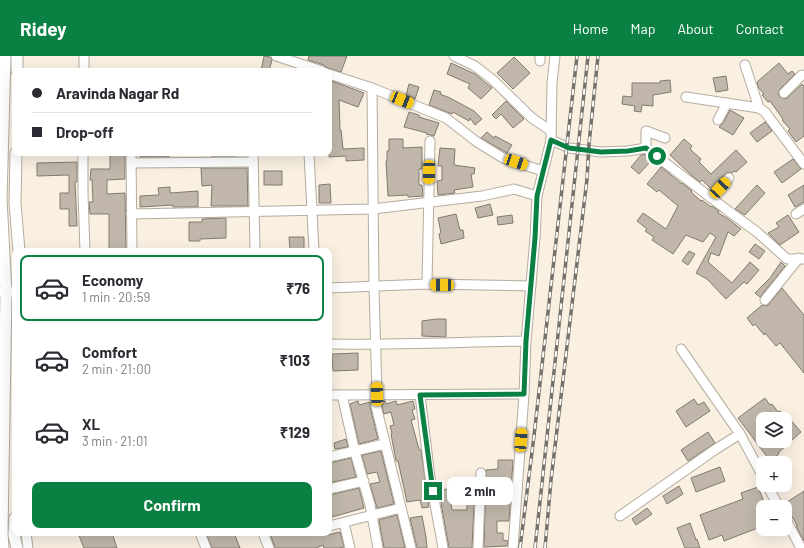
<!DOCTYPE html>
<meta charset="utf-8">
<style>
body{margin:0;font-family:Barlow,sans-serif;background:#f2f2f3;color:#2b2b33;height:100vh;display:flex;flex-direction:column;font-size:15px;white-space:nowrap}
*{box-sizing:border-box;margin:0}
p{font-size:13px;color:#7c7c81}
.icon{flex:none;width:22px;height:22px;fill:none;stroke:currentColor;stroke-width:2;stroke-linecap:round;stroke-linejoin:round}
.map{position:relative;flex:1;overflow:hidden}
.details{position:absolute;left:12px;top:192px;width:320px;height:288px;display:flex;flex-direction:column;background:#fff;border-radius:8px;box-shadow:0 4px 16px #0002}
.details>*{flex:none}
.guide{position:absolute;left:12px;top:12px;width:320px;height:88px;border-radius:8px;box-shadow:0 4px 16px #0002;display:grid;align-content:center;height:88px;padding:0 20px;background:#fff}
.fabs{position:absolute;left:756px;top:356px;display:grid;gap:8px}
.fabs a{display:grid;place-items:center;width:36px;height:36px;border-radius:8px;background:#fff;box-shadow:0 4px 16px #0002;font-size:20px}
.end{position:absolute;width:18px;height:18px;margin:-9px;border:5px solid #0b8043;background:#fff;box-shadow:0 0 0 2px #fff}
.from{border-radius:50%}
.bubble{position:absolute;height:28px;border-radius:8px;background:#fff;box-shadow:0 4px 16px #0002;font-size:13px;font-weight:700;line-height:28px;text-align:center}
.car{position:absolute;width:12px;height:24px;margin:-12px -6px;border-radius:5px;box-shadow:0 0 3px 1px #0007;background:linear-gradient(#f5c518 24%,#345 0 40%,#f5c518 0 76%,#345 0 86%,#f5c518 0)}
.guide b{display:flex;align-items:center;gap:14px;height:38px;font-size:15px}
.guide b+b{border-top:1px solid #e1e1e2}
.guide i{width:10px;height:10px;background:#2b2b33}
ul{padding:7px 0 0;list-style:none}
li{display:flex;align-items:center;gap:12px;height:66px;margin:0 8px 6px;padding:0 12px;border:2px solid transparent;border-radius:8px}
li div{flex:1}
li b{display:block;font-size:15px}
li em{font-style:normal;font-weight:700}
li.active{border-color:#0b8043}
li>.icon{width:36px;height:36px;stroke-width:1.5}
.button{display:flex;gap:8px;margin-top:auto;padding:8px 20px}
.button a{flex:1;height:46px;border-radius:8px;background:#0b8043;color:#fff;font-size:16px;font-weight:700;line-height:46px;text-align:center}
header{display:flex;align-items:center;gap:24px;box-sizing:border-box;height:56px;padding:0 20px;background:#0b8043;color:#fff}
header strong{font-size:19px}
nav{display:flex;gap:22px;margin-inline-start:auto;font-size:14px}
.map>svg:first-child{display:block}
.building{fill:#c0b7aa;stroke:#837a6e;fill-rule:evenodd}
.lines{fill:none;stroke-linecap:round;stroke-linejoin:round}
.minor-casing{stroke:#b5ac9f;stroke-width:11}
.major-casing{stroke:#b5ac9f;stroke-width:13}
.minor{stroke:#fff;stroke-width:9}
.major{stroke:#fff;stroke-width:11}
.rail-casing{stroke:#767269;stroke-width:3.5}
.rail{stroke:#fff;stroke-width:2;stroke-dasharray:6;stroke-linecap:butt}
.route{stroke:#0b8043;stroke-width:5}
</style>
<header>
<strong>Ridey</strong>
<nav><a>Home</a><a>Map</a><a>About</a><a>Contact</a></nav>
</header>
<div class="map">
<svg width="804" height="492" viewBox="0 0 804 492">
<rect width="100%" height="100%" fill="#f9f0e2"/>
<g class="building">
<polygon points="264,0 270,1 272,4 269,15 261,15"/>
<polygon points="309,0 347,0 341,16 327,12 324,9 308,4"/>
<polygon points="514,1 530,17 513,33 497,17"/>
<polygon points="451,7 475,18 492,32 481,43 468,32 470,28 447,18"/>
<polygon points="779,7 788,18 792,15 795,18 780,33 778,38 780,41 786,43 802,28 804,30 804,80 796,86 788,75 790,73 782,64 783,63 770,45 768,46 762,39 764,38 758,31 757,26"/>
<polygon points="726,20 728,34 716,36 713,22"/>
<polygon points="329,24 364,37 358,51 339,44 340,74 341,74 343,93 364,92 364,104 346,105 346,100 329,101"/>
<polygon points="670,24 671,36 653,39 653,50 642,49 641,56 634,55 635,50 622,48 623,40 632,41 632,27 660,27 660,25"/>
<polygon points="409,28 419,31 415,43 406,39"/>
<polygon points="434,34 441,36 440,38 450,42 474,55 482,63 475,69 470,62 469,65 453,56 452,58 429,49"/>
<polygon points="506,45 524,63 513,72 501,58 496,63 492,59"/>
<polygon points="730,54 744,62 733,79 719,71 723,67"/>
<polygon points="409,56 419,59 419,61 439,67 434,80 426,78 427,77 404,71"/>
<polygon points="765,66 772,75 757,86 750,77"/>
<polygon points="487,76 494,82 495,80 512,89 507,97 481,82"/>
<polygon points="389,83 403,83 403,92 422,91 422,113 419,113 419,129 422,129 423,140 408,141 408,139 388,140 386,105 387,105 387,95 389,95"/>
<polygon points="684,83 692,90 690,93 701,103 699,106 711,118 736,94 747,106 736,116 734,115 732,117 728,116 725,118 711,133 702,124 700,126 691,119 670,99"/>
<polygon points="440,92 455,93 454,109 475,112 474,118 471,118 473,131 454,134 455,137 438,139 437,125 442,124 442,110 438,110"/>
<polygon points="110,97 125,97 125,123 107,124 107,138 125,137 126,195 109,195 109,158 90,158 89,146 93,146 92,124 90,124 91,113 110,113"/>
<rect x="140" y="97" width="29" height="4"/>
<polygon points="211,97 236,97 237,100 211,100"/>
<polygon points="644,98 651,105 639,118 631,111 641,99"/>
<polygon points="793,103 801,113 782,127 774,116"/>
<polygon points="77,106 77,126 75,126 77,170 69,170 69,153 60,153 60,137 69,137 69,119 37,120 37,107"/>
<polygon points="661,111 682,128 682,127 692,135 691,136 701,145 702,144 711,151 712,150 719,155 718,157 727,162 741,173 734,180 728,176 719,200 711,197 708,206 732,227 750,206 759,214 747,228 744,226 726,243 707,223 696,217 716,181 710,177 703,186 686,179 673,198 652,184 654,181 645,175 647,173 637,165 643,157 666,173 678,150 659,134 657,136 647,128"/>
<polygon points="201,112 247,112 248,150 211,150 212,129 202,130"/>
<rect x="264" y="115" width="18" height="14"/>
<polygon points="330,128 331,147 319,147 319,129"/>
<polygon points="757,129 765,137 745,159 735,153"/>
<polygon points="804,129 804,146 795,151 788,139"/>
<polygon points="170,131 170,137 198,135 198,151 173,151 173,149 140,151 140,140 159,139 158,132"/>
<polygon points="490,148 493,159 478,162 475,152"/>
<polygon points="456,158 460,174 463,174 464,182 441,188 439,178 441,177 438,162"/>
<polygon points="512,159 513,167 498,169 497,161"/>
<polygon points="788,159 799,176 780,189 768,177 779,171 776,167"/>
<polygon points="226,162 226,182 200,183 200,185 189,185 189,166 202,166 202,163"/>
<polygon points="289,181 304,181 304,195 290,195"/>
<polygon points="755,188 765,195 759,203 749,196"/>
<polygon points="689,195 695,198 688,209 682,205"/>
<polygon points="781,206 785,210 760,241 755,237 770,222"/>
<polygon points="782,232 804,259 804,317 780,287 776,290 765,277 764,279 755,268 753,270 747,262 762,249 767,250 769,248"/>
<polygon points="436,263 446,263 446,281 422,280 422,265"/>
<polygon points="358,297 358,314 333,315 332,298"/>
<path d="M 765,342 L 770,349 L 772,348 L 778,356 L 780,355 L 786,362 L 788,361 L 801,376 L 778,397 L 779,398 L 776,400 L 777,402 L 771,406 L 738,362 ZM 763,363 L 785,363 L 785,385 L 763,385 Z"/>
<polygon points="694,343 698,349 704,346 710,355 686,371 676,355"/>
<polygon points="358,345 359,349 370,346 370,351 378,383 359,388 350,348"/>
<polygon points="382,345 385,345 386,348 396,345 397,349 413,345 415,353 412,354 415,363 411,364 419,393 421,394 429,451 422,452 420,444 407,446 398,405 396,405 391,378 392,377 390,370 394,369 391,356 384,358 382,350"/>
<polygon points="708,376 715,387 688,405 681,394"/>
<polygon points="346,383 348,391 335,393 334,387"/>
<polygon points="381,395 394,448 377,452 370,428 380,426 377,416 367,418 362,399"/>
<polygon points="351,402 356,421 329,427 329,407"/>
<polygon points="498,404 513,404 509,465 497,465 497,477 503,477 503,484 508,485 507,490 484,491 486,414 498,413"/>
<polygon points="720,411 725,425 696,436 691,422"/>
<path d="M 475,427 L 472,492 L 449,492 L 439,435 L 466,428 ZM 467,438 L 467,454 L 452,454 L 450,442 Z"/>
<polygon points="679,430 683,438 667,448 663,440"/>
<polygon points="758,431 766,451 763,451 763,470 724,485 722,479 709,484 700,459 743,443 741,437"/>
<polygon points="359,432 364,452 332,461 329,439"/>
<polygon points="804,435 804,485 796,470 797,469 784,448"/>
<polygon points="647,452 652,458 636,469 632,463"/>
<polygon points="397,459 405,492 384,492 379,464"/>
<polygon points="422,460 426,481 427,492 417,492 410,462"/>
<polygon points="690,467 696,484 697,483 700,492 685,492 677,472"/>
<polygon points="340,476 344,491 338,492 324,492 323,489 316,492 275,492 270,477 322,477 323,480"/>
<polygon points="78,477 112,477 117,492 84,492"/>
<polygon points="206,477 234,477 240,492 212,492"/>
</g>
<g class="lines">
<defs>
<g id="minor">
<polyline points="276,0 322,15"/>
<polyline points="454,0 475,10 493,24 532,62 551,75"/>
<polyline points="555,0 552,27 551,84 569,92 601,96 628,95 646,92 727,154 757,176 787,203 804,203"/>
<polyline points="540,5 540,0"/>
<polyline points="745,9 759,52"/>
<polyline points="84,15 84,0"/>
<polyline points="329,18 372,32 446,62 477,86 503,102 543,115"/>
<polyline points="372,32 374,231 377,338 376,350 411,492"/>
<polyline points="784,37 802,19"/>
<polyline points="686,41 759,52 765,56 804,108"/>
<polyline points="718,64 727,47"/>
<polyline points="646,92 646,75 665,82"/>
<polyline points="83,97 83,138 85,195"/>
<polyline points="131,97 132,195"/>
<polyline points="253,97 255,195"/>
<polyline points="309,97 314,195"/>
<polyline points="131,107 253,106"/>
<polyline points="711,142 729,122"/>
<polyline points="131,158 373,153 482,140 514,133 537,140"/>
<polyline points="796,158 804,153"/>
<polyline points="427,228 430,85"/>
<polyline points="329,232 427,228 531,230"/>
<polyline points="0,236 15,236"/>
<polyline points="765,244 799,202"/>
<path d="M 329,288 C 395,289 461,286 526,285"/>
<polyline points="681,293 740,378 763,421"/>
<polyline points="329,339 342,339"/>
<polyline points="420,339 430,421 443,492"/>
<polyline points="329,401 385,388"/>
<polyline points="767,429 779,451"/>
<polyline points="329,433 364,425"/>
<polyline points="620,460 716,393 740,378"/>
<polyline points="785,462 801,492"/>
<polyline points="344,467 350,492"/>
<polyline points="329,470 401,452"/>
<polyline points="26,477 28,492"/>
<polyline points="200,477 206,492"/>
<polyline points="263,477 269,492"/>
<polyline points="378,492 370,449 355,396 342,339 524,338"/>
<polyline points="478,492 481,417"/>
<polyline points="513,492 524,338 526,285 535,182 537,140 551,84"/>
</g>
<g id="major">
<polyline points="17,0 17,15"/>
<polyline points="16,97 15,147 19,195"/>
<polyline points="15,462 14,479 17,492"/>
<polyline points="3,492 2,477 6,236 1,143 5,0"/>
</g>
</defs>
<use href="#minor" class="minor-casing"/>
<use href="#major" class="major-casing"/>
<use href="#minor" class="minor"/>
<use href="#major" class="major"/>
<defs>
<g id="rail">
<polyline points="520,492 534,380 577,0"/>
<polyline points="535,492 588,0"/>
<polyline points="545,492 551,424 587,123 589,88 598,0"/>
</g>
</defs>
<use href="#rail" class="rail-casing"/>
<use href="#rail" class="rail"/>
</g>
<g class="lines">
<polyline class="route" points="433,435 420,339 524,338 526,285 535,182 537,140 551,84 569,92 601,96 628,95 646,92 657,100"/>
</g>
</svg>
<div class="fabs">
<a><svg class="icon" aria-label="layers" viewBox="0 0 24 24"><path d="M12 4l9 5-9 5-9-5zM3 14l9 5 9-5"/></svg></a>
<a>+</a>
<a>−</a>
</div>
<i class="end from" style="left:657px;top:100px"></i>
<i class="end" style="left:433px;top:435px"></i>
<div class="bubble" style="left:447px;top:421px;width:66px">2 min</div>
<i class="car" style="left:402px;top:44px;rotate:112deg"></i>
<i class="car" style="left:516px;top:106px;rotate:108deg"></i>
<i class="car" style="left:429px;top:116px;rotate:181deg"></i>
<i class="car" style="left:720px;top:132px;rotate:43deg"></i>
<i class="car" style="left:442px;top:229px;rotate:271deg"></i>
<i class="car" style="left:377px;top:338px;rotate:358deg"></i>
<i class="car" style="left:521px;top:384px;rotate:4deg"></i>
<div class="guide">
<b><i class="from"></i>Aravinda Nagar Rd</b>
<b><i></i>Drop-off</b>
</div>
<section class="details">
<ul>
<li class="active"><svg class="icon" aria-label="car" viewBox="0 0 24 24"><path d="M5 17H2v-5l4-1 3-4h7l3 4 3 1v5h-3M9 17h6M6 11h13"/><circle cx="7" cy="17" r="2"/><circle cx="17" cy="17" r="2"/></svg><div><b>Economy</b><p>1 min · 20:59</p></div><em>₹76</em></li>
<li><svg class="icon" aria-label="car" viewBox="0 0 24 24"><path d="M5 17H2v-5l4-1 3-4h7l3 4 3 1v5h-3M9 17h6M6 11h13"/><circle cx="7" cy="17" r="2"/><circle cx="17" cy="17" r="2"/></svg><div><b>Comfort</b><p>2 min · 21:00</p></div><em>₹103</em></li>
<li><svg class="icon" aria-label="car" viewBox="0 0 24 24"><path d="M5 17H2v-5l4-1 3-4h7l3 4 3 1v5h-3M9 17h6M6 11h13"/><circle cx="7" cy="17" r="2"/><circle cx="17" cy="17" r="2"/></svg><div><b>XL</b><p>3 min · 21:01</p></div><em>₹129</em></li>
</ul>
<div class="button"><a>Confirm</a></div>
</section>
</div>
